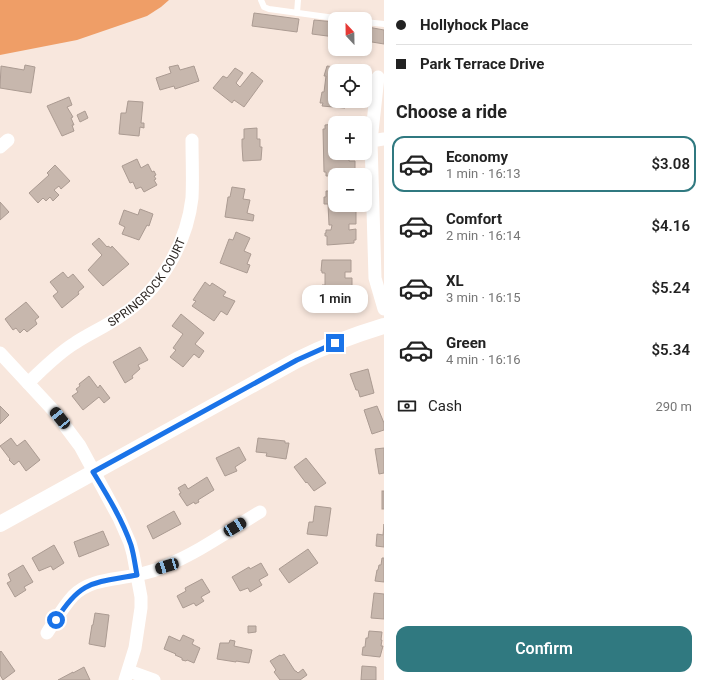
<!DOCTYPE html>
<meta charset="utf-8">
<style>
body{margin:0;font-family:Roboto,sans-serif;background:#f6f6f6;color:#222;height:100vh;display:flex;flex-direction:column;font-size:15px;white-space:nowrap}
*{box-sizing:border-box;margin:0}
p{font-size:13px;color:#767676}
.icon{flex:none;width:22px;height:22px;fill:none;stroke:currentColor;stroke-width:2;stroke-linecap:round;stroke-linejoin:round}
.map{position:relative;flex:1;overflow:hidden}
.sheet{display:flex;flex-direction:column;background:#fff;width:320px}
.sheet>*{flex:none}
.hud{display:grid;align-content:center;height:88px;padding:0 12px;background:#fff}
.needle{width:26px;rotate:338deg}
.controls{position:absolute;left:328px;top:12px;display:grid;gap:8px}
.controls a{display:grid;place-items:center;width:44px;height:44px;border-radius:8px;background:#fff;box-shadow:0 2px 6px #0003;font-size:20px}
.end{position:absolute;width:18px;height:18px;margin:-9px;border:5px solid #1a73e8;background:#fff;box-shadow:0 0 0 2px #fff}
.from{border-radius:50%}
.bubble{position:absolute;height:28px;border-radius:12px;background:#fff;box-shadow:0 2px 6px #0003;font-size:13px;font-weight:600;line-height:28px;text-align:center}
.car{position:absolute;width:12px;height:24px;margin:-12px -6px;border-radius:5px;box-shadow:0 0 3px 1px #0007;background:linear-gradient(#222 24%,#8ab4d8 0 40%,#222 0 76%,#8ab4d8 0 86%,#222 0)}
.hud b{display:flex;align-items:center;gap:14px;height:38px;font-size:15px}
.hud b+b{border-top:1px solid #e0e0e0}
.hud i{width:10px;height:10px;background:#222}
ul{padding:0;list-style:none}
li{display:flex;align-items:center;gap:12px;height:56px;margin:0 8px 6px;padding:0 4px;border:2px solid transparent;border-radius:12px}
li div{flex:1}
li b{display:block;font-size:15px}
li em{font-style:normal;font-weight:600}
li.selected{border-color:#307980}
li>.icon{width:36px;height:36px;stroke-width:1.5}
h2{padding:0 12px;font-size:18px;line-height:48px}
.pay{display:flex;align-items:center;gap:10px;height:44px;padding:0 12px;font-size:15px}
.pay p{margin-inline-start:auto}
.cta{display:flex;gap:8px;margin-top:auto;padding:8px 12px}
.cta a{flex:1;height:46px;border-radius:12px;background:#307980;color:#fff;font-size:16px;font-weight:600;line-height:46px;text-align:center}
main{display:flex;flex:1;min-height:0}
.map>svg:first-child{display:block}
.forest{fill:#ef9e67}
.building{fill:#c7b7ad;stroke:#ab9b92}
.lines{fill:none;stroke-linecap:round;stroke-linejoin:round}
.service{stroke:#fff;stroke-width:6}
.minor{stroke:#fff;stroke-width:13}
.tertiary{stroke:#fff;stroke-width:16}
.route{stroke:#1a73e8;stroke-width:5}
.labels{text-anchor:middle;dominant-baseline:central;stroke-width:4;stroke-linejoin:round;paint-order:stroke}
.street-label{font-size:12px;fill:#2b2521;stroke:#f8e7dd}
</style>
<main>
<div class="map">
<svg width="384" height="680" viewBox="0 0 384 680">
<rect width="100%" height="100%" fill="#f8e7dd"/>
<polygon class="forest" points="0,0 169,0 161,7 147,16 77,40 0,55"/>
<g class="building">
<polygon points="254,13 299,19 297,32 252,26"/>
<polygon points="314,20 335,22 335,37 312,34"/>
<polygon points="368,27 384,30 384,44 366,41"/>
<polygon points="25,65 35,67 31,93 0,88 1,66 24,70"/>
<polygon points="178,65 180,70 194,66 199,81 175,89 174,86 160,90 156,78 171,73 169,67"/>
<polygon points="327,66 342,68 353,71 335,71 335,101 350,101 350,103 346,102 345,108 322,106 323,103 320,103 322,92 324,92 326,76 324,76"/>
<polygon points="235,68 243,73 236,83 240,87 252,72 263,81 244,107 234,100 232,103 213,88 223,76 227,78"/>
<polygon points="69,97 72,105 67,107 73,117 71,118 74,125 72,125 74,131 62,136 47,106"/>
<polygon points="128,101 143,102 141,123 144,123 144,128 140,127 139,136 119,134 121,113 126,113"/>
<polygon points="85,111 88,118 80,122 77,115"/>
<polygon points="335,124 335,153 356,153 356,156 349,156 349,161 355,161 355,175 326,176 326,172 324,172 323,129 325,129 325,125"/>
<polygon points="257,128 257,139 260,139 260,147 262,147 261,160 243,161 242,146 242,139 244,139 244,129"/>
<polygon points="137,159 141,168 148,164 152,172 154,171 156,175 154,176 156,179 154,180 157,185 144,192 141,187 136,189 133,182 130,183 122,166"/>
<polygon points="55,165 70,181 61,189 59,186 54,190 59,195 53,201 50,197 46,201 43,198 38,203 29,193 49,175 47,173"/>
<polygon points="232,187 245,189 243,199 250,200 247,213 254,215 253,221 225,217 228,197 230,197"/>
<polygon points="326,191 335,191 335,205 348,205 348,210 356,210 356,224 349,224 349,230 356,229 356,240 354,240 354,243 327,245 327,236 325,236 325,233 326,233 326,230 331,230 332,225 329,225 328,204 324,204 324,197 326,197"/>
<polygon points="0,202 9,212 0,220"/>
<polygon points="140,209 153,214 149,226 147,225 139,240 122,234 125,227 119,224 124,210 138,215"/>
<polygon points="236,232 250,238 244,251 251,254 247,264 250,265 247,273 220,263 229,239 233,240"/>
<polygon points="99,238 107,247 108,246 111,248 112,246 129,264 103,286 88,270 102,255 92,244"/>
<polygon points="322,260 351,260 351,272 345,272 345,278 352,278 352,292 349,292 349,298 325,298 325,293 322,293 322,285 325,285 325,273 322,273 322,271 321,271"/>
<polygon points="63,272 68,278 73,274 84,287 78,292 79,294 62,308 53,296 58,292 50,282"/>
<polygon points="205,282 210,286 212,283 226,292 223,296 235,301 227,315 221,311 214,321 192,306 196,301 193,300"/>
<polygon points="26,302 39,317 35,320 37,324 27,332 24,329 20,333 16,328 13,330 5,319"/>
<polygon points="181,314 204,333 195,344 204,351 199,358 194,354 183,367 170,357 176,350 173,348 183,334 172,326"/>
<polygon points="140,347 148,360 138,365 140,369 132,376 133,378 125,383 113,362"/>
<polygon points="368,369 374,393 360,397 358,390 356,390 350,374"/>
<polygon points="89,376 98,388 100,385 110,398 104,403 99,397 83,410 72,396 78,392 76,389 80,386 79,384"/>
<polygon points="0,406 9,415 0,424"/>
<polygon points="377,406 384,423 384,430 372,434 364,410"/>
<polygon points="11,438 17,446 25,440 40,460 26,471 19,461 14,465 9,460 10,459 0,446"/>
<polygon points="258,438 285,441 285,443 289,443 286,459 266,456 267,453 256,452"/>
<polygon points="239,447 246,460 235,467 237,471 225,476 216,458"/>
<polygon points="384,448 384,473 379,474 375,449"/>
<polygon points="306,458 326,483 314,491 307,482 306,483 294,467"/>
<polygon points="207,477 214,490 198,500 199,502 195,504 194,502 187,506 179,494 181,493 178,488 185,484 188,489"/>
<rect x="382" y="491" width="2" height="18"/>
<polygon points="315,506 331,508 327,536 307,534 309,522 313,522"/>
<polygon points="174,511 181,524 153,539 147,526"/>
<polygon points="384,524 384,547 376,546 377,534 383,535"/>
<polygon points="103,531 109,545 79,557 74,542"/>
<polygon points="54,545 64,563 53,570 51,566 39,571 32,558"/>
<polygon points="308,549 318,563 289,583 279,569"/>
<polygon points="382,558 384,558 384,582 375,581 377,570 378,570 379,565 381,565"/>
<polygon points="261,563 268,575 259,580 262,585 250,592 248,588 240,591 232,577 249,567 250,569"/>
<polygon points="23,565 33,582 24,587 26,590 15,597 7,583 11,581 8,574"/>
<polygon points="202,579 210,592 201,597 204,601 196,606 194,603 183,608 177,596 186,591 185,588"/>
<polygon points="374,593 384,594 384,619 371,618"/>
<polygon points="95,613 109,615 105,647 89,644 92,625 93,625"/>
<polygon points="248,626 256,626 256,632 248,633"/>
<polygon points="369,631 382,632 381,640 382,640 381,646 383,646 380,657 362,655 363,647 365,647 366,638 368,638"/>
<polygon points="183,635 194,640 192,644 200,648 194,663 187,660 186,661 182,660 182,658 175,655 176,654 164,649 169,636 180,641"/>
<polygon points="230,640 235,641 234,646 252,650 249,663 236,661 236,662 217,659 220,643 229,643"/>
<polygon points="1,651 15,671 3,680 0,675 0,652"/>
<polygon points="284,654 295,671 296,671 298,673 303,669 307,675 300,680 280,680 274,672 276,670 270,661 280,655 281,656"/>
<polygon points="362,666 376,667 376,680 361,680"/>
<polygon points="84,667 90,680 58,680 73,672 73,673"/>
</g>
<g class="lines">
<g class="service">
<polyline points="261,0 264,7 269,9 342,19"/>
<polyline points="297,13 298,0"/>
<polyline points="365,22 384,24"/>
</g>
<g class="minor">
<polyline points="378,77 371,141 375,278 384,309"/>
<polyline points="371,141 384,139"/>
<polyline points="0,147 8,140"/>
<polyline points="0,353 53,410 80,446 119,518 130,543 133,554 141,597 141,608 135,648 125,680"/>
<path id="s1" d="M 28,383 C 43,369 57,354 75,343 C 90,333 107,326 122,315 C 160,290 187,243 192,198 C 193,179 192,159 192,140"/>
<path d="M 47,633 C 55,621 63,607 73,596 C 90,579 114,580 136,575 C 146,573 158,570 167,565 C 198,553 231,529 260,512"/>
<polyline points="129,671 154,680"/>
</g>
<path class="tertiary" d="M 0,524 L 297,360 C 325,346 354,335 384,326"/>
</g>
<g class="lines">
<path class="route" d="M 56,620 C 81,580 93,583 137,575 C 135,565 134,555 131,545 C 122,519 107,495 93,472 L 297,360 L 335,343"/>
</g>
<g class="labels">
<g class="street-label">
<text stroke="none"><textPath href="#s1" startOffset="158">SPRINGROCK COURT</textPath></text>
</g>
</g>
</svg>
<div class="controls">
<a><svg class="needle" viewBox="-14 -14 28 28"><path d="M0-13l5 13h-10z" fill="#e53935"/><path d="M0 13l5-13h-10z" fill="#767676"/></svg></a>
<a><svg class="icon" aria-label="locate" viewBox="0 0 24 24"><circle cx="12" cy="12" r="6"/><path d="M12 2v4M12 18v4M2 12h4M18 12h4"/></svg></a>
<a>+</a>
<a>−</a>
</div>
<i class="end from" style="left:56px;top:620px"></i>
<i class="end" style="left:335px;top:343px"></i>
<div class="bubble" style="left:302px;top:285px;width:66px">1 min</div>
<i class="car" style="left:60px;top:418px;rotate:321deg"></i>
<i class="car" style="left:235px;top:527px;rotate:59deg"></i>
<i class="car" style="left:167px;top:566px;rotate:253deg"></i>
</div>
<section class="sheet">
<div class="hud">
<b><i class="from"></i>Hollyhock Place</b>
<b><i></i>Park Terrace Drive</b>
</div>
<h2>Choose a ride</h2>
<ul>
<li class="selected"><svg class="icon" aria-label="car" viewBox="0 0 24 24"><path d="M5 17H2v-5l4-1 3-4h7l3 4 3 1v5h-3M9 17h6M6 11h13"/><circle cx="7" cy="17" r="2"/><circle cx="17" cy="17" r="2"/></svg><div><b>Economy</b><p>1 min · 16:13</p></div><em>$3.08</em></li>
<li><svg class="icon" aria-label="car" viewBox="0 0 24 24"><path d="M5 17H2v-5l4-1 3-4h7l3 4 3 1v5h-3M9 17h6M6 11h13"/><circle cx="7" cy="17" r="2"/><circle cx="17" cy="17" r="2"/></svg><div><b>Comfort</b><p>2 min · 16:14</p></div><em>$4.16</em></li>
<li><svg class="icon" aria-label="car" viewBox="0 0 24 24"><path d="M5 17H2v-5l4-1 3-4h7l3 4 3 1v5h-3M9 17h6M6 11h13"/><circle cx="7" cy="17" r="2"/><circle cx="17" cy="17" r="2"/></svg><div><b>XL</b><p>3 min · 16:15</p></div><em>$5.24</em></li>
<li><svg class="icon" aria-label="car" viewBox="0 0 24 24"><path d="M5 17H2v-5l4-1 3-4h7l3 4 3 1v5h-3M9 17h6M6 11h13"/><circle cx="7" cy="17" r="2"/><circle cx="17" cy="17" r="2"/></svg><div><b>Green</b><p>4 min · 16:16</p></div><em>$5.34</em></li>
</ul>
<div class="pay"><svg class="icon" aria-label="cash" viewBox="0 0 24 24"><path d="M3 7h18v10H3z"/><circle cx="12" cy="12" r="2"/></svg>Cash<p>290 m</p></div>
<div class="cta"><a>Confirm</a></div>
</section>
</main>
